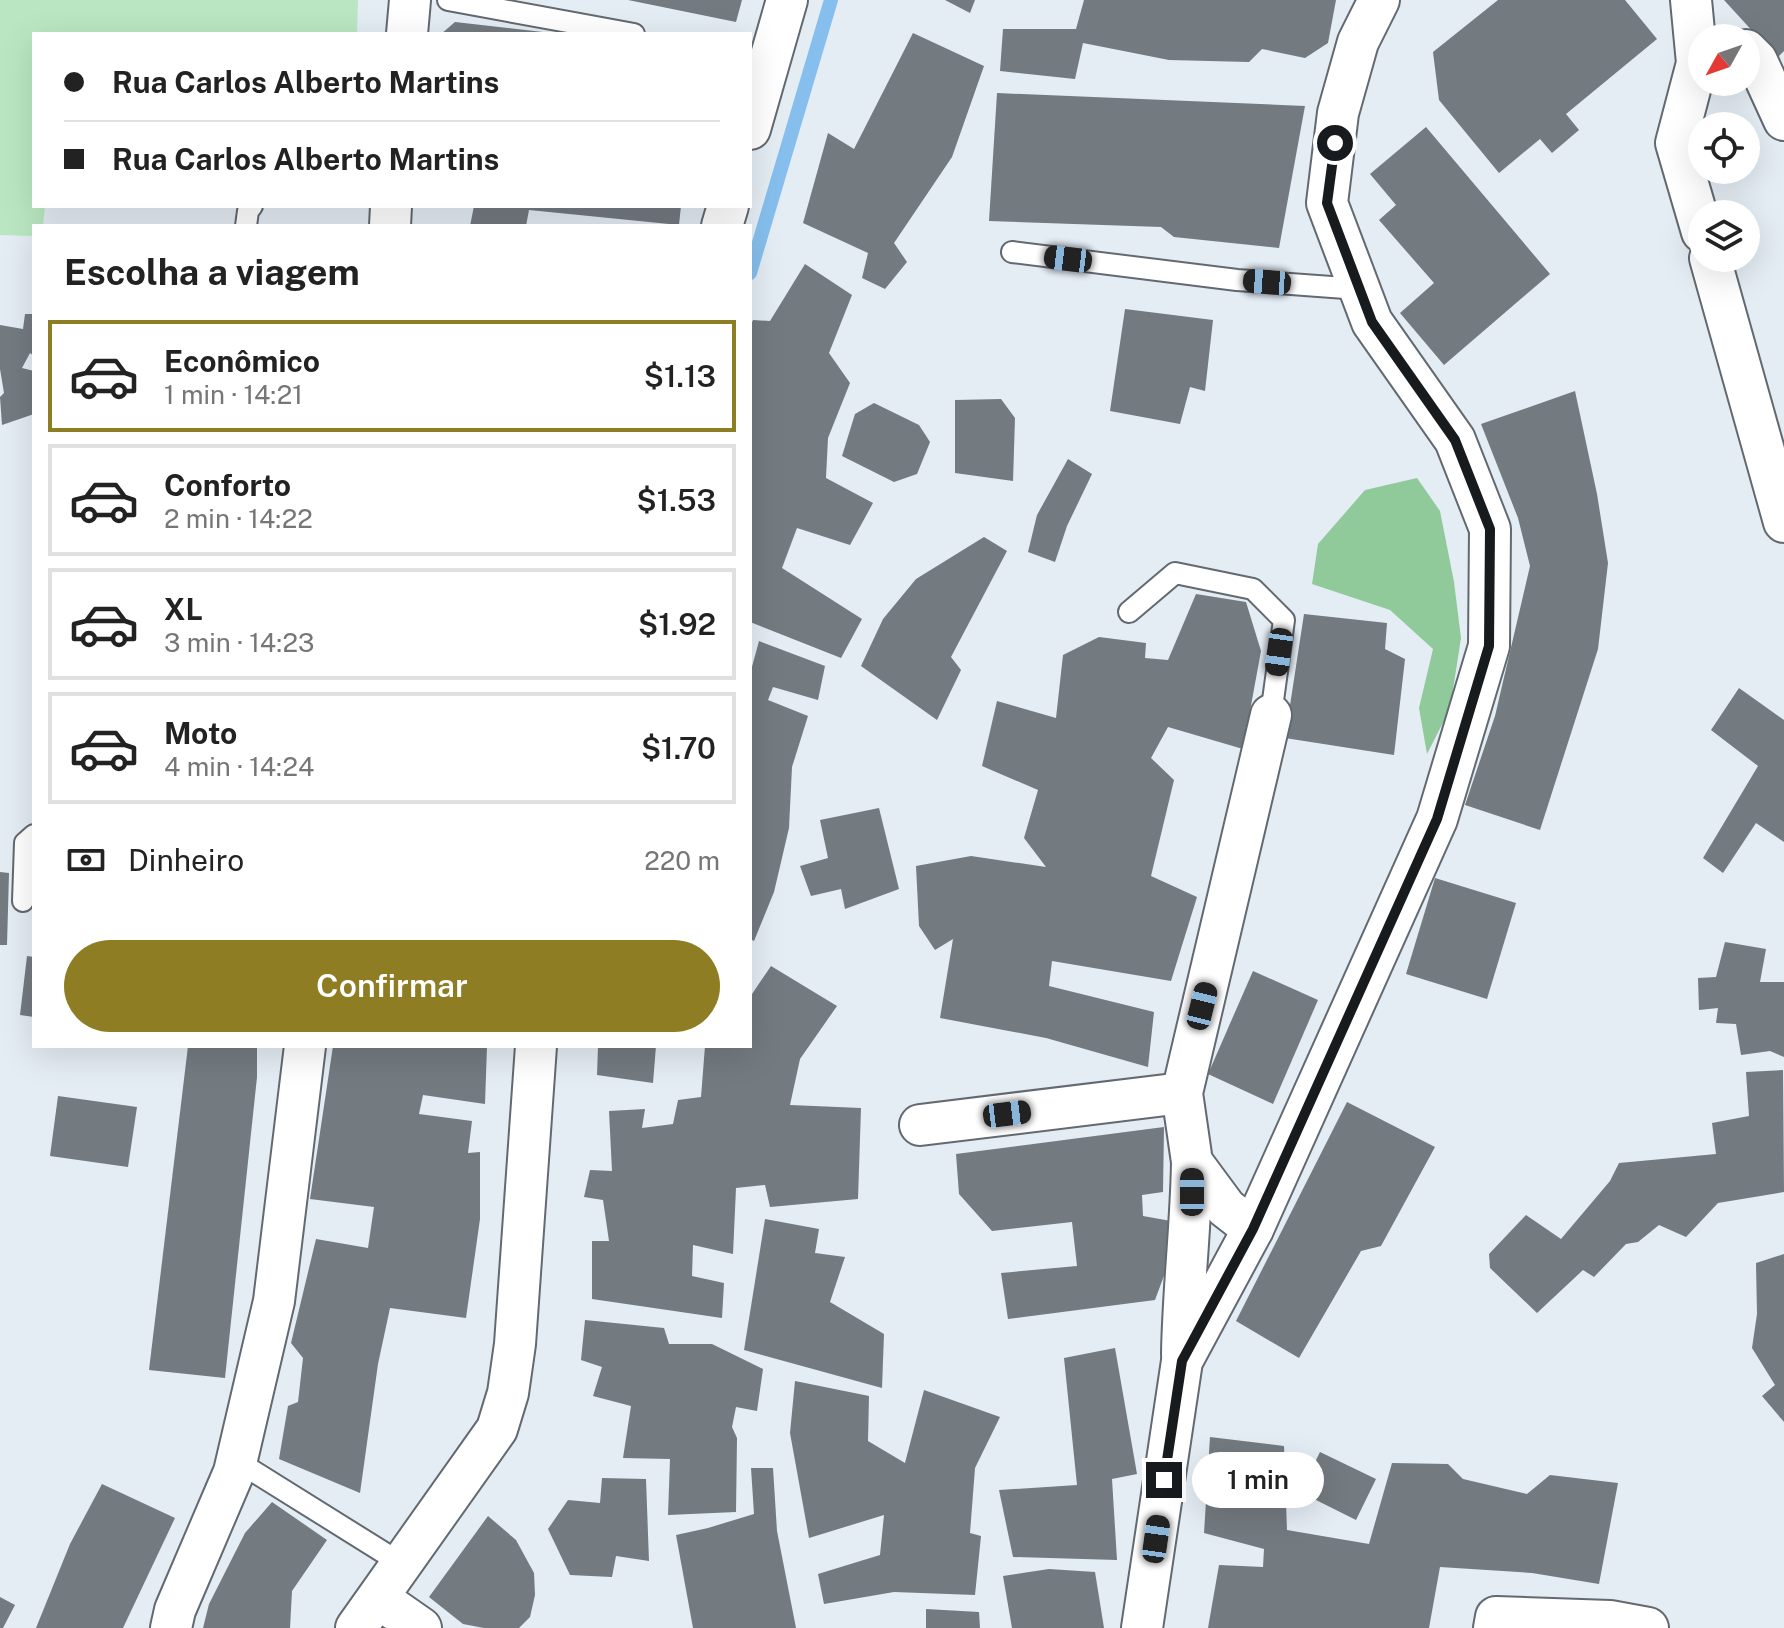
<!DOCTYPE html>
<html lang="pt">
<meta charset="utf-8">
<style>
body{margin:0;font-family:"Public Sans",sans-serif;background:#f6f6f6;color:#222;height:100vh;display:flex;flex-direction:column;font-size:30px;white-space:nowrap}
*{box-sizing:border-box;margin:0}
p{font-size:26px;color:#767676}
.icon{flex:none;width:44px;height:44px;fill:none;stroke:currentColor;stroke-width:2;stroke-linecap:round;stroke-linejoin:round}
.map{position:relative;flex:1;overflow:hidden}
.sheet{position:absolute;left:32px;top:224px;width:720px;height:824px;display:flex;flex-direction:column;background:#fff;border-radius:0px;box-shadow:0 8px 32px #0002}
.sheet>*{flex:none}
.hud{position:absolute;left:32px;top:32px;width:720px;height:176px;border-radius:0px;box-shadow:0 8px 32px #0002;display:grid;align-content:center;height:176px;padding:0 32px;background:#fff}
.needle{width:52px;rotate:230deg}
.controls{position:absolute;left:1688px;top:24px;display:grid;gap:16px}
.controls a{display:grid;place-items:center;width:72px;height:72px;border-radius:50%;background:#fff;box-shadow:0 8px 32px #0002;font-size:40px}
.end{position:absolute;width:36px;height:36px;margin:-18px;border:10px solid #181b1d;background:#fff;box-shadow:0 0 0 4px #fff}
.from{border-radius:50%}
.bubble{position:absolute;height:56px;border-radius:28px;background:#fff;box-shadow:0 8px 32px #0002;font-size:26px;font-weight:600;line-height:56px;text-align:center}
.car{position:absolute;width:24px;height:48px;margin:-24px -12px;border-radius:10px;box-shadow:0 0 6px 2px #0007;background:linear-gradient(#222 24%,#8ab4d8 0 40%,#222 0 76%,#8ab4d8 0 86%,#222 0)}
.hud b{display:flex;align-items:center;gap:28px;height:76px;font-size:30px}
.hud b+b{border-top:2px solid #e0e0e0}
.hud i{width:20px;height:20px;background:#222}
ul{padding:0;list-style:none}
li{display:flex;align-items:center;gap:24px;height:112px;margin:0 16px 12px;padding:0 16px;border:4px solid #e0e0e0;border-radius:0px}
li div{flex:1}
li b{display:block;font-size:30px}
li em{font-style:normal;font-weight:600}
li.on{border-color:#8e7d23}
li>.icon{width:72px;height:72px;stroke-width:1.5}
h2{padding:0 32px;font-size:36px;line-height:96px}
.pay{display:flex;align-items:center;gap:20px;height:88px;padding:0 32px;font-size:30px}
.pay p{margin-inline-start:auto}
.button{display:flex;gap:16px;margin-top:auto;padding:16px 32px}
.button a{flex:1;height:92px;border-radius:48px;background:#8e7d23;color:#fff;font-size:32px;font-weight:600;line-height:92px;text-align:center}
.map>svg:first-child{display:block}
.green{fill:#bae7c1}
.forest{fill:#90ca9b}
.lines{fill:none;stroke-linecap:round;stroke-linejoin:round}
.stream{stroke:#86bfed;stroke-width:14}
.building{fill:#737a80}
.service-casing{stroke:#636970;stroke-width:24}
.minor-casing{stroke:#636970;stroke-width:44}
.service{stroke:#fff;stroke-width:20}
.minor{stroke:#fff;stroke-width:40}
.route{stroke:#181b1d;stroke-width:10}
</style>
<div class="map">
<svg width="1784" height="1628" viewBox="0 0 1784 1628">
<rect width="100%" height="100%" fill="#e4ecf4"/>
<polygon class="green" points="0,0 358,0 357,34 34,34 34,206 45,206 43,226 34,226 34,236 0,235"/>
<polygon class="forest" points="1417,478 1440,511 1454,582 1461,638 1450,709 1427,754 1419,708 1433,649 1390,610 1312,584 1318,544 1365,490"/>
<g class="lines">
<polyline class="stream" points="750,273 831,0"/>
</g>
<g class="building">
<polygon points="628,0 742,0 736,22"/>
<polygon points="945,0 975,0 970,13"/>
<polygon points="1084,0 1336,0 1328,43 1305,58 1262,49 1249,62 1169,60 1083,43 1075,79 1000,71 1003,29 1076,29"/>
<polygon points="1498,0 1625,0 1657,39 1566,114 1579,130 1552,153 1540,139 1499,173 1439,100 1433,52"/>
<polygon points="1724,0 1784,0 1784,51 1777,58"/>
<polygon points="455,22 543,32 543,34 441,34"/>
<polygon points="913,33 984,66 952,157 894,243 907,262 885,289 862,278 868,253 803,223 828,133 854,149"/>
<polygon points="997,93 1305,106 1279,248 1174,237 1161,227 989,221"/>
<polygon points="1426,127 1550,274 1444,365 1400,313 1434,283 1379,220 1396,205 1370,174"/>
<polygon points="474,206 681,206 679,225 529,210 526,226 470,226"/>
<polygon points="805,264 852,295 829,353 850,383 828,438 826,478 873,503 850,545 797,528 782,568 862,619 841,658 750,622 750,327 753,320 770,321"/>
<polygon points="1125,309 1213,320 1205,391 1190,387 1180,424 1110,411"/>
<polygon points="25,314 34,314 34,356 30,353 22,368 34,371 34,414 2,425 0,397 4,393 0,369 0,325 23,329"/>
<polygon points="1575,391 1597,494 1608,563 1598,649 1540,830 1465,805 1495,716 1530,566 1518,518 1481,424"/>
<polygon points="1001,399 1015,418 1013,481 955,473 955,400"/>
<polygon points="874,403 919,425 930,442 917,474 894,482 842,456 855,414"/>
<polygon points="1068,459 1092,474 1067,526 1055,562 1028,552 1037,515"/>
<polygon points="984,537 1007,551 951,657 961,670 937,720 861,666 883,619 916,579"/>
<polygon points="1196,594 1246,602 1261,651 1243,749 1168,727 1151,758 1174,780 1151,876 1197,897 1171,981 1052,961 1049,986 1154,1012 1148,1067 1046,1038 940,1018 953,939 935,950 919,926 916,866 971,856 1046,867 1024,838 1038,790 982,766 997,701 1056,718 1063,655 1099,637 1146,643 1145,658 1168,660"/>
<polygon points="1304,614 1387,623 1385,649 1405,659 1394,755 1285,738"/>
<polygon points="759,641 825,666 818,700 773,687 768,700 808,716 792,767 789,828 774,892 754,941 750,939 750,674"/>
<polygon points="1739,688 1784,720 1784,842 1756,823 1723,873 1703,858 1758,766 1711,730"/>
<polygon points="879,808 899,889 845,909 841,889 811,896 800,866 828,858 820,820"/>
<polygon points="0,872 9,873 7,945 0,945"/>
<polygon points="1435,878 1516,903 1487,999 1406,974"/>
<polygon points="1725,942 1766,949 1760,982 1784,982 1784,1057 1770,1051 1741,1055 1736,1024 1716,1023 1718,1008 1699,1010 1698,978 1716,977"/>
<polygon points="27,956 34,957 34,1017 20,1015"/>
<polygon points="771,966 837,1006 800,1059 790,1105 861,1108 858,1199 770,1207 765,1185 736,1188 733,1254 693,1245 692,1276 724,1283 722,1318 592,1299 592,1241 609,1241 603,1200 584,1197 590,1170 612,1171 609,1111 645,1109 642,1128 673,1124 678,1100 701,1097 705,1046 750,1046 750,997"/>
<polygon points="1253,971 1318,1000 1273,1104 1208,1074"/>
<polygon points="188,1046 257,1046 257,1077 225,1378 149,1370"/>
<polygon points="333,1046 487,1046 485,1104 423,1095 419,1114 472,1121 468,1153 480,1152 480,1219 466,1318 390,1308 378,1364 360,1493 279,1459 288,1406 298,1402 303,1358 291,1343 316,1239 368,1248 374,1207 310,1199"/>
<polygon points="598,1046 656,1046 653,1083 597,1075"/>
<polygon points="1783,1070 1784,1192 1718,1203 1686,1237 1659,1225 1638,1242 1626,1244 1594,1277 1583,1270 1537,1313 1490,1268 1489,1254 1526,1215 1561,1239 1610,1181 1619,1163 1716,1154 1712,1123 1749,1116 1746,1072"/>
<polygon points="58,1096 137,1107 128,1167 50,1156"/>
<polygon points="1347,1102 1435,1147 1381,1246 1361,1251 1299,1358 1236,1321"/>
<polygon points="1164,1127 1163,1192 1142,1195 1143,1216 1171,1221 1165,1273 1155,1300 1008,1319 1001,1273 1077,1266 1072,1222 992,1231 959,1194 956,1154"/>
<polygon points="765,1219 819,1229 815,1253 845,1257 830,1302 884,1334 882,1388 744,1350"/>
<polygon points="1784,1254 1784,1422 1762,1396 1775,1385 1752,1348 1757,1314 1756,1263"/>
<polygon points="585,1320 664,1328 669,1344 712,1344 763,1369 757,1411 736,1407 732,1427 737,1438 736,1512 668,1515 670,1459 623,1458 631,1406 593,1396 602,1367 581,1360"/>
<polygon points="1115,1348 1137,1474 1112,1479 1117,1560 1013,1557 999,1490 1077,1485 1064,1358"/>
<polygon points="795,1381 869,1396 868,1441 905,1463 924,1390 1000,1417 975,1468 970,1533 981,1536 975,1595 894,1592 824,1604 818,1574 880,1555 884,1515 809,1538 790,1433"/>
<polygon points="1210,1437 1284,1446 1287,1530 1369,1544 1392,1463 1448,1464 1463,1479 1527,1494 1550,1475 1618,1483 1599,1584 1532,1573 1440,1567 1429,1628 1208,1628 1219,1565 1263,1567 1264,1549 1204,1533"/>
<polygon points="1320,1452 1376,1479 1356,1520 1300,1492"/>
<polygon points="751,1468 773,1468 777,1531 796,1628 693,1628 676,1535 708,1528 754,1514"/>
<polygon points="602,1478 646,1479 649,1561 616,1556 612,1577 570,1575 548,1529 568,1500 600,1503"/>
<polygon points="102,1484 175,1518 123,1628 36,1628 70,1544"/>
<polygon points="272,1502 327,1540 292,1591 290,1628 203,1628 209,1604 245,1533"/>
<polygon points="488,1516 516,1540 534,1573 535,1595 530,1617 519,1628 484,1628 463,1624 429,1597"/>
<polygon points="1049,1569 1095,1572 1104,1628 1012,1628 1003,1576"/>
<polygon points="0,1597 15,1605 3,1628 0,1628"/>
<polygon points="926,1609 979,1612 980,1628 926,1628"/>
</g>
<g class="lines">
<defs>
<g id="service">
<polyline points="448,0 634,34"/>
<polyline points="246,226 248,211 252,206"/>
<polyline points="1012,252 1237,280 1359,289"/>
<polyline points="1129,612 1175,573 1253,589 1284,620 1271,715"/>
<polyline points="23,901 25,843 34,835"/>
<polyline points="237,1461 402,1564"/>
</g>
<g id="minor">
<polyline points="1691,0 1697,63 1676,143 1702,232"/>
<polyline points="407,34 410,0"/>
<polyline points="1746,50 1757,61 1784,120"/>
<polyline points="750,129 787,0"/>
<polyline points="390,226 391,206"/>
<polyline points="722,226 728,206"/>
<polyline points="1710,258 1784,522"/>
<polyline points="920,1125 1182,1093"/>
<polyline points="1253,1229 1226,1208 1192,1162 1182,1093 1271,715"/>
<path d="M 1182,1354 C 1183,1290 1191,1226 1192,1162"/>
<polyline points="378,1598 421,1628"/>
<polyline points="171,1628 175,1610 234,1472 274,1301 305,1046"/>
<polyline points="356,1628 497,1429 508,1393 515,1344 536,1046"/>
<polyline points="1142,1628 1182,1361 1253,1229 1437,819 1489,646 1490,529 1455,440 1372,322 1327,203 1338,113 1358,42 1379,0"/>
<polyline points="1494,1628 1496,1617 1610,1621 1648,1628"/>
</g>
</defs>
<use href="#service" class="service-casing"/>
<use href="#minor" class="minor-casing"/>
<use href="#service" class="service"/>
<use href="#minor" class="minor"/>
</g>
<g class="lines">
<polyline class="route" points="1164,1480 1182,1361 1253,1229 1437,819 1489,646 1490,529 1455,440 1372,322 1327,203 1335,143"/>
</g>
</svg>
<div class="controls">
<a><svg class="needle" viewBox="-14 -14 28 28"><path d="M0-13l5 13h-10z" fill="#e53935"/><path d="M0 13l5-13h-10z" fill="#767676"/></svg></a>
<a><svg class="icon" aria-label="locate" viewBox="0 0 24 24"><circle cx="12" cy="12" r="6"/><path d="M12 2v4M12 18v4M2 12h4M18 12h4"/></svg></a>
<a><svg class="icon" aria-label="layers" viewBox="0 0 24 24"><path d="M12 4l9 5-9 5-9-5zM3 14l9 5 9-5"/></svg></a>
</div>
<i class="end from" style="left:1335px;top:143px"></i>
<i class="end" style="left:1164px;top:1480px"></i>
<div class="bubble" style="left:1192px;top:1452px;width:132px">1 min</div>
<i class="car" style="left:1068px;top:259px;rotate:277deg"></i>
<i class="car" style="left:1267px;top:282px;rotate:274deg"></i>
<i class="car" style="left:1279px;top:652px;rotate:188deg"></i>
<i class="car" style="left:1202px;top:1006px;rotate:14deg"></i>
<i class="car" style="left:1007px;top:1114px;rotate:83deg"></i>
<i class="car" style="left:1192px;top:1192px;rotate:0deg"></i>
<i class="car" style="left:1156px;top:1539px;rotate:8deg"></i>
<div class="hud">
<b><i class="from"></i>Rua Carlos Alberto Martins</b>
<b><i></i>Rua Carlos Alberto Martins</b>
</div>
<section class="sheet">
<h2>Escolha a viagem</h2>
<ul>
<li class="on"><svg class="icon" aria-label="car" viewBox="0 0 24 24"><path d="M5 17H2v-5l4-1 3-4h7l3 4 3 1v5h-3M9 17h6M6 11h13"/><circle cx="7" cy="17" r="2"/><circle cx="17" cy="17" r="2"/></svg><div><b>Econômico</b><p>1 min · 14:21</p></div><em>$1.13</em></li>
<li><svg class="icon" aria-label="car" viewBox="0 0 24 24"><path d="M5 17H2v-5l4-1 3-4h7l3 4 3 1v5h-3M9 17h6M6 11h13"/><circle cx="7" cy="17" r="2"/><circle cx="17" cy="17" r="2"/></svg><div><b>Conforto</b><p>2 min · 14:22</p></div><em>$1.53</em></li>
<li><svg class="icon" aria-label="car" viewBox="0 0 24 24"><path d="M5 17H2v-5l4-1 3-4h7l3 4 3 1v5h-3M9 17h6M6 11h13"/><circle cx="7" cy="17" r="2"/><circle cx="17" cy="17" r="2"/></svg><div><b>XL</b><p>3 min · 14:23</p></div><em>$1.92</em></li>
<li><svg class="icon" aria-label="car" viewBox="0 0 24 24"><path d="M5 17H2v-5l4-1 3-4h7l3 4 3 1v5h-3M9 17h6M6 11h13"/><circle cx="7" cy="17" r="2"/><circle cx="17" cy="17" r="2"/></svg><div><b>Moto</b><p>4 min · 14:24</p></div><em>$1.70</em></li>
</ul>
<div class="pay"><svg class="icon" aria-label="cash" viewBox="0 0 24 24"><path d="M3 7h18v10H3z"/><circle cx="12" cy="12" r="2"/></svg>Dinheiro<p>220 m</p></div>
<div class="button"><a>Confirmar</a></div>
</section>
</div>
